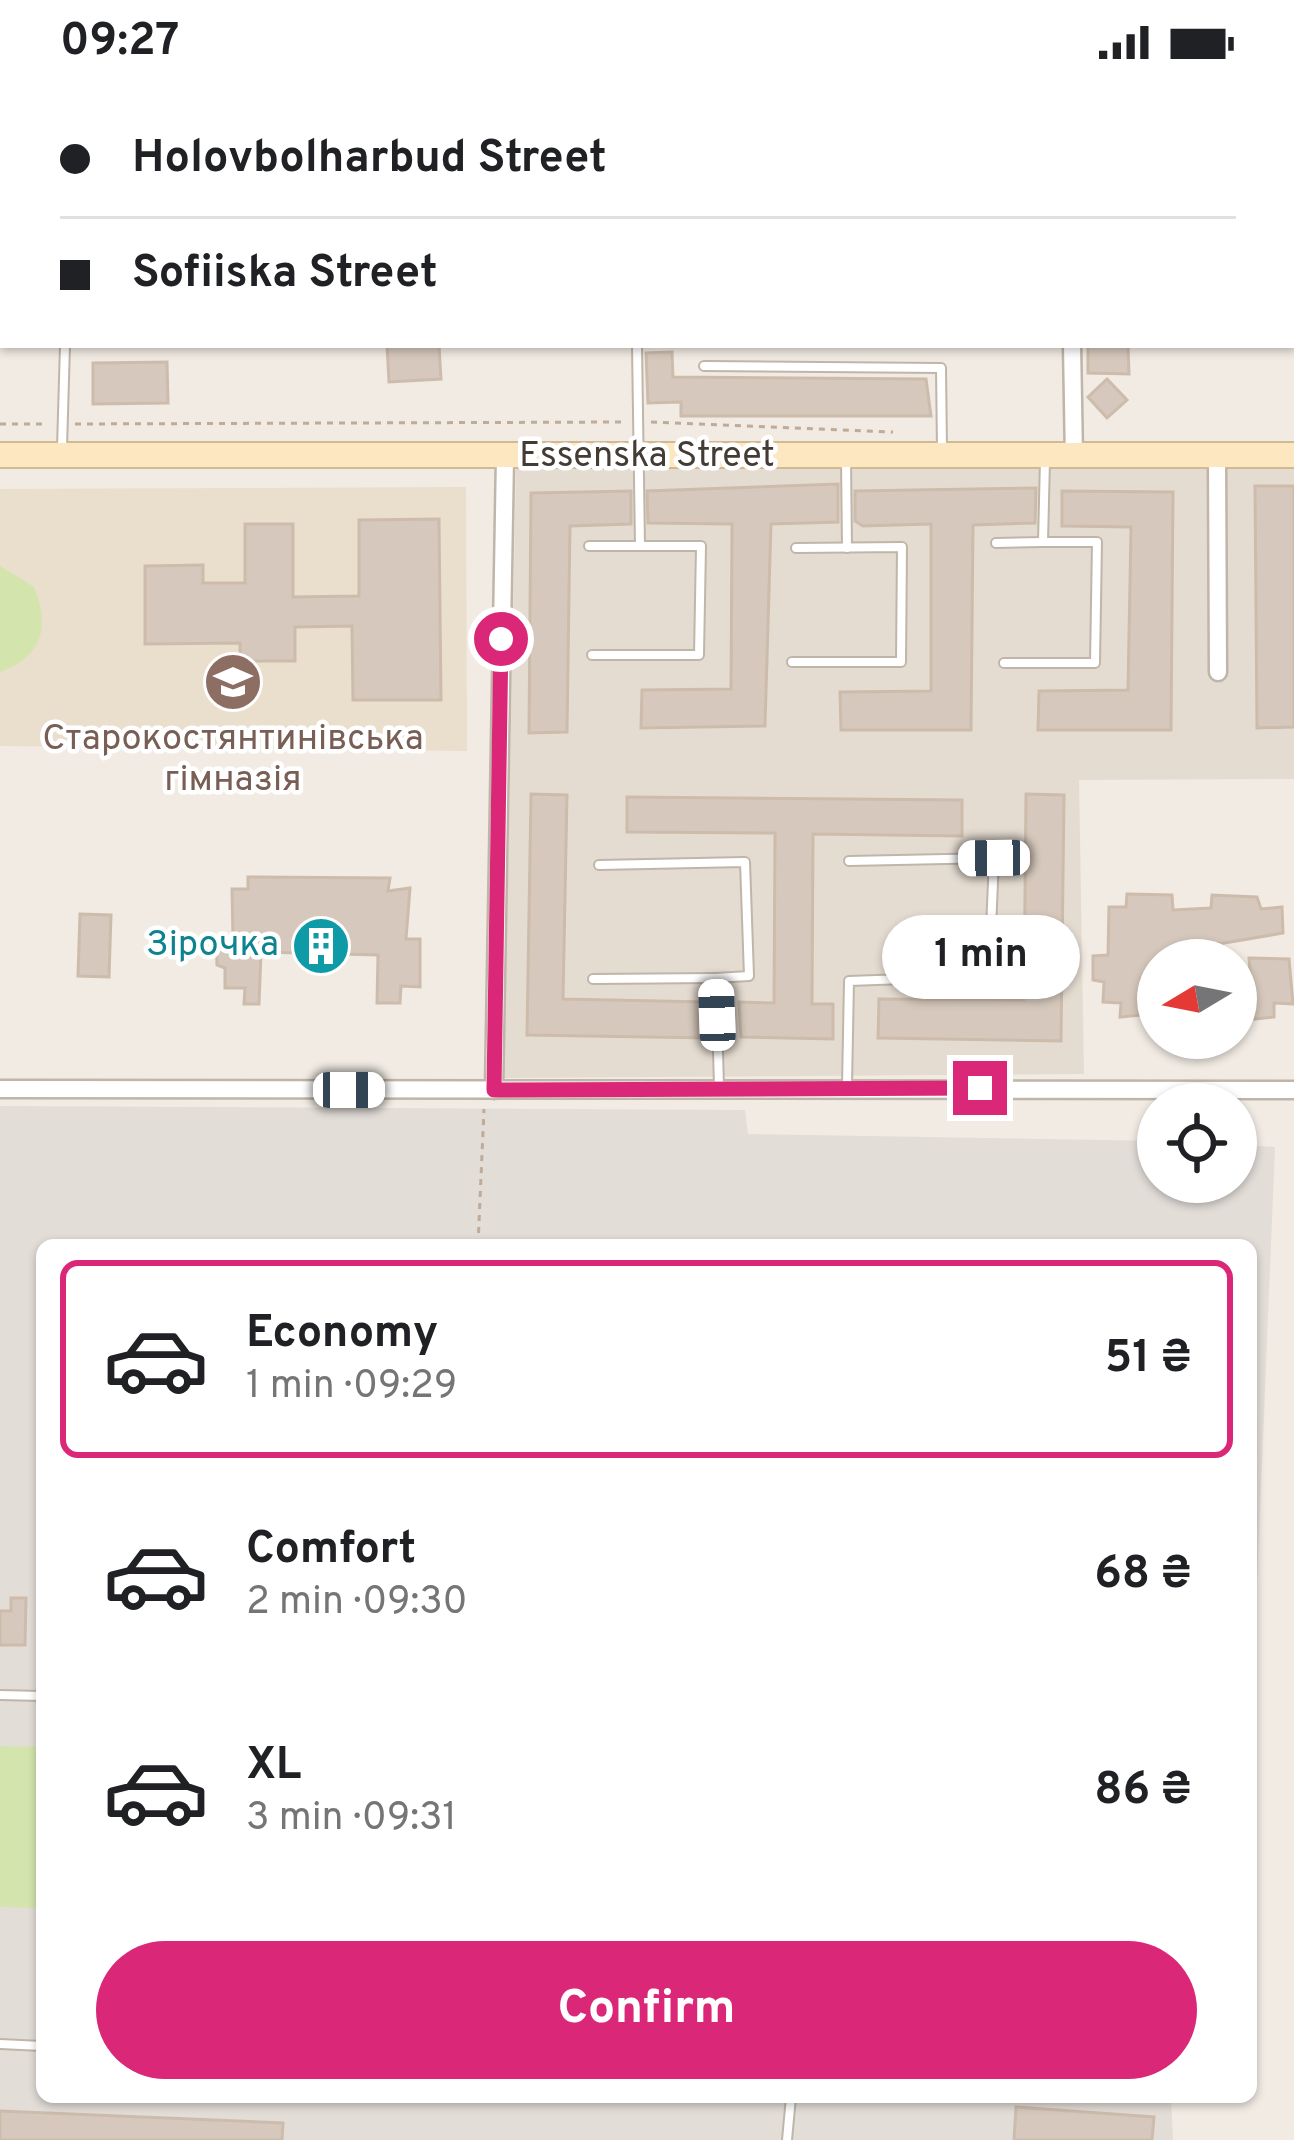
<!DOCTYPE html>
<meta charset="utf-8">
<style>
body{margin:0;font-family:Overpass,sans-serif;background:#f2f2f2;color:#202124;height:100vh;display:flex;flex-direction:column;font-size:45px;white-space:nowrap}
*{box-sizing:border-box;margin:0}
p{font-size:39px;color:#757577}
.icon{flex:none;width:66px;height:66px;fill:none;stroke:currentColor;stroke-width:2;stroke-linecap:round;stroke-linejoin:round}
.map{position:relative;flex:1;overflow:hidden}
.drawer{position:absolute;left:36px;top:1155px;width:1221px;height:864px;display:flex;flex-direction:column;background:#fff;border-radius:18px;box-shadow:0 3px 9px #0004}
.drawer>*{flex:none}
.banner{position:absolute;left:0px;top:0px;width:1296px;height:264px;box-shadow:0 3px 9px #0004;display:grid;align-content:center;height:264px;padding:0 60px;background:#fff}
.needle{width:78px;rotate:260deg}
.tools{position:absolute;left:1137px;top:855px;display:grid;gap:24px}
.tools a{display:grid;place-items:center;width:120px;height:120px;border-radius:50%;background:#fff;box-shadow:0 3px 9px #0004;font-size:60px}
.end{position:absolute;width:54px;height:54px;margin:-27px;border:15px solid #db2777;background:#fff;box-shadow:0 0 0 6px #fff}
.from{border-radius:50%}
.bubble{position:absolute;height:84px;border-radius:42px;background:#fff;box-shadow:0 3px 9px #0004;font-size:39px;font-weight:700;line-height:84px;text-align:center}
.car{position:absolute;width:36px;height:72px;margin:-36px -18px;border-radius:15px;box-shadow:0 0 9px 3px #0007;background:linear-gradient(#fff 24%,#345 0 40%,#fff 0 76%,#345 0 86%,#fff 0)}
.banner b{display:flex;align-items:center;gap:42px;height:114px;font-size:45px}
.banner b+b{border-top:3px solid #e0e0e0}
.banner i{width:30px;height:30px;background:#202124}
ul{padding:21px 0 0;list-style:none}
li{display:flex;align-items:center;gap:36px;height:198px;margin:0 24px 18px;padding:0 36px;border:6px solid transparent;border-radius:18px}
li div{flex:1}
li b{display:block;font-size:45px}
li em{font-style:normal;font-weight:700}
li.on{border-color:#db2777}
li>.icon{width:108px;height:108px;stroke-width:1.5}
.primary-button{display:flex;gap:24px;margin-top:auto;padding:24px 60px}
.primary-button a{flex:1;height:138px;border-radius:72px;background:#db2777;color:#fff;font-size:48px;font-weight:700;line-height:138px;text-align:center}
.status{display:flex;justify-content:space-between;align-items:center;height:84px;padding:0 60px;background:#fff;direction:ltr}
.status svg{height:33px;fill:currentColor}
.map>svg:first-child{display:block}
.residential{fill:#e5dcd1}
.industrial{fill:#e3ddd8}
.education{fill:#eadecd}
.green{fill:#d3e5ac}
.building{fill:#d6c8bc;stroke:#cdbcac;stroke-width:3}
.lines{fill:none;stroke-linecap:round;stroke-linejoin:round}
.lane-casing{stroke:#bfb5a9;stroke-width:12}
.street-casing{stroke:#bfb5a9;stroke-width:21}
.secondary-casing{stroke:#d1b993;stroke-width:28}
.path{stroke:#beab98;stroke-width:3;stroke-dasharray:6 6;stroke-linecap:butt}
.lane{stroke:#fff;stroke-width:8}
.street{stroke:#fff;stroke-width:16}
.secondary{stroke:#fde7c1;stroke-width:24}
.route{stroke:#db2777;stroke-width:15}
.labels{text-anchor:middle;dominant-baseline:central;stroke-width:9;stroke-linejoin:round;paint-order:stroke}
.street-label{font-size:36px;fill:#433b34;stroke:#fff}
.education-label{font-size:36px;fill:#785e54;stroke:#fff}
.culture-label{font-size:36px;fill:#0d838f;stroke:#fff;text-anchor:end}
</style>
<div class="status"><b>09:27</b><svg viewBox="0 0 49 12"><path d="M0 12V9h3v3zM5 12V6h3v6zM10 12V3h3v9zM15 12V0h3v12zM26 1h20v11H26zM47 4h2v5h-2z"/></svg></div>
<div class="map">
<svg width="1294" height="2056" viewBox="0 0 1294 2056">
<rect width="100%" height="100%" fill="#f1ebe3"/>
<polygon class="residential" points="516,382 1294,383 1294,695 1079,696 1084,990 504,994"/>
<polygon class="industrial" points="0,1022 745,1026 748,1050 1158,1057 1158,1098 1236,1098 1236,1061 1275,1063 1251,1647 1251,1161 42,1161 42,2013 1171,2013 1173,2056 0,2056"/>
<polygon class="education" points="466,403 467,667 0,662 0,405"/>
<g class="green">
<path d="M 0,482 L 34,503 C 50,543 43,572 0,588 Z"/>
<polygon points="0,1662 42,1663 42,1824 0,1823"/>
</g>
<g class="building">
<polygon points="387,261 439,261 441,295 389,298"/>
<polygon points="1088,261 1128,261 1129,290 1088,289"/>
<polygon points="672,268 673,293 926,295 931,332 681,332 681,318 648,319 646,269"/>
<polygon points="167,278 168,319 93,320 93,279"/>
<polygon points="1107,295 1127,316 1107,334 1088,313"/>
<polygon points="838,400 838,438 771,440 765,642 641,644 642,606 731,605 732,440 648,439 647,407"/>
<polygon points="1255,402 1294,402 1294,643 1257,644"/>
<polygon points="1036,404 1035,439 973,441 971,646 841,646 840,608 931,607 931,440 863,442 855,437 855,407"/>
<polygon points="631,407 631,440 570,442 567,648 529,649 531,409"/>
<polygon points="1062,407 1173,408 1171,646 1038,646 1039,607 1128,606 1131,443 1062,442"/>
<polygon points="439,435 441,616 353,616 352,542 295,543 295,577 240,577 240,559 145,560 145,482 203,481 203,499 245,499 245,440 293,440 293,513 359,512 359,436"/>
<polygon points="531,710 567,711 563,915 707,918 707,954 527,951"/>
<polygon points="1026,710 1064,711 1061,957 878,954 879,915 1024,916"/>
<polygon points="627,713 962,716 962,752 813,750 812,920 833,920 833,955 741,953 739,918 774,919 775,749 627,748"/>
<polygon points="248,793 390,794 388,807 410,804 406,855 420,855 420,903 401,902 400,919 377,919 378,871 261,868 259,920 244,920 245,904 225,904 225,884 217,881 216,854 233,854 232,805 248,805"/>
<polygon points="1127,810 1172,811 1173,826 1211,824 1212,811 1257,813 1261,825 1282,823 1283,849 1195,864 1196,876 1158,876 1158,895 1141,895 1143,931 1120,933 1121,919 1103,918 1104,898 1093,896 1093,872 1108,871 1109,823 1126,823"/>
<polygon points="80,830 111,831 109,893 78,892"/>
<polygon points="1249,874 1289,875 1293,920 1274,919 1274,933 1254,935"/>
<polygon points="11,1514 26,1514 25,1561 0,1561 0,1527 11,1527"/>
<polygon points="1016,2023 1154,2033 1152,2056 1014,2056"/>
<polygon points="0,2027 283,2039 282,2056 0,2056"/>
</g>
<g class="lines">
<defs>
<g id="lane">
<polyline points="273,0 273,3"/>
<polyline points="611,0 612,3"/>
<polyline points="829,0 829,3"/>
<polyline points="72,3 72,0"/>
<polyline points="637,261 640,462"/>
<polyline points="704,282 941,284 942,367"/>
<polyline points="62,364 65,261"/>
<polyline points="846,376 847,464"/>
<polyline points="996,459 1043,458"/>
<polyline points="589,462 701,462 699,571 592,571"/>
<polyline points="792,578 901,578 902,463 796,464"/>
<polyline points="1004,579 1095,579 1097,458 1043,458 1045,376"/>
<polyline points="599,781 745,778 749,892 716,894 719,1003"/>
<polyline points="593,895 716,894"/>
<polyline points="847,1002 849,897 989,892 994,774 849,777"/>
<polyline points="0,1611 42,1612"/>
<polyline points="0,1960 42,1962"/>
<polyline points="787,2056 791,2013"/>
</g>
<g id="street">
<polyline points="1051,0 1051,3"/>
<polyline points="1072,261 1074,374"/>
<polyline points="1217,372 1218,588"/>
<polyline points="0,1005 1294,1006"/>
<polyline points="494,1006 505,373"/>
</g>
<polyline id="secondary" points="0,371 1294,371"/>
</defs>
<use href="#lane" class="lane-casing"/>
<use href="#street" class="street-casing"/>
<use href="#secondary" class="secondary-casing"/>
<g class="path">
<polyline points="651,338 893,348"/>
<polyline points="0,340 47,340"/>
<polyline points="75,340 623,338"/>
<polyline points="478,1161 484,1025"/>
</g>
<use href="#lane" class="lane"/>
<use href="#street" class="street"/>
<use href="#secondary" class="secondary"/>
</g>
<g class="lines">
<polyline class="route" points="501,555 494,1006 980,1004"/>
</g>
<defs>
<symbol id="school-disc" viewBox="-11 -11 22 22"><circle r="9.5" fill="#8d6e63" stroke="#fff"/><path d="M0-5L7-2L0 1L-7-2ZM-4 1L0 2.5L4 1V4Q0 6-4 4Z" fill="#fff"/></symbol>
<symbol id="building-disc" viewBox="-11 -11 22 22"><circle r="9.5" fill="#0f9aa8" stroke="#fff"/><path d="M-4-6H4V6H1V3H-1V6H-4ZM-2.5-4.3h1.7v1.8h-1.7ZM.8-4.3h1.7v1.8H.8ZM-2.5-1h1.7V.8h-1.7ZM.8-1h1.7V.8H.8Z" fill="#fff"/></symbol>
</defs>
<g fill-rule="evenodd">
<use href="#school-disc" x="200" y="565" width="66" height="66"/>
<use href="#building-disc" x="288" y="829" width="66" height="66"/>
</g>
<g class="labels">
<g class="street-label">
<text x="647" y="373">Essenska Street</text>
</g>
<g class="education-label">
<text x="233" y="656">Старокостянтинівська<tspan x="233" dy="41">гімназія</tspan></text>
</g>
<g class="culture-label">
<text x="279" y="862">Зірочка</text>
</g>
</g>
</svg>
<div class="tools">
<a><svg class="needle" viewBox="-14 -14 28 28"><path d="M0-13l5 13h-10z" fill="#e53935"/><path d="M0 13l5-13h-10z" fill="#757577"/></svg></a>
<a><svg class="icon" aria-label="locate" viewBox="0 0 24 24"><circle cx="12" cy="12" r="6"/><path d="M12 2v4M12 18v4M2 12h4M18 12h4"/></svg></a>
</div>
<i class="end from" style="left:501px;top:555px"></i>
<i class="end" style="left:980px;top:1004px"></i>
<div class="bubble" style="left:882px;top:831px;width:198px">1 min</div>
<i class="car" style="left:994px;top:774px;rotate:269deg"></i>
<i class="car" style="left:717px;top:931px;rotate:358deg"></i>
<i class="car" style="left:349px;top:1006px;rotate:90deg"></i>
<div class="banner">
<b><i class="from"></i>Holovbolharbud Street</b>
<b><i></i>Sofiiska Street</b>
</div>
<section class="drawer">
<ul>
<li class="on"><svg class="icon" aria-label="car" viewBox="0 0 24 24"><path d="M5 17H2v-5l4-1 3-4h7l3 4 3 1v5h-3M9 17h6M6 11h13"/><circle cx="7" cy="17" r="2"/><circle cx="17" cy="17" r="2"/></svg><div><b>Economy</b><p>1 min · 09:29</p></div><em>51 ₴</em></li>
<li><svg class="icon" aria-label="car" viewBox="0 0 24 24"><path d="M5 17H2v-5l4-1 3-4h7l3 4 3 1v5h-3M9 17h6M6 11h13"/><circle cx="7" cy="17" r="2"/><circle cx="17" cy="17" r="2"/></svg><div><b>Comfort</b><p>2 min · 09:30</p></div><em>68 ₴</em></li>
<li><svg class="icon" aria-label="car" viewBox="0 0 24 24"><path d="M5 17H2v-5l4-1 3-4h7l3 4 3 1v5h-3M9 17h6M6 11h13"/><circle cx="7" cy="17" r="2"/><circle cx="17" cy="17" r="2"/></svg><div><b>XL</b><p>3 min · 09:31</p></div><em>86 ₴</em></li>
</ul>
<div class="primary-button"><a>Confirm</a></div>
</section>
</div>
